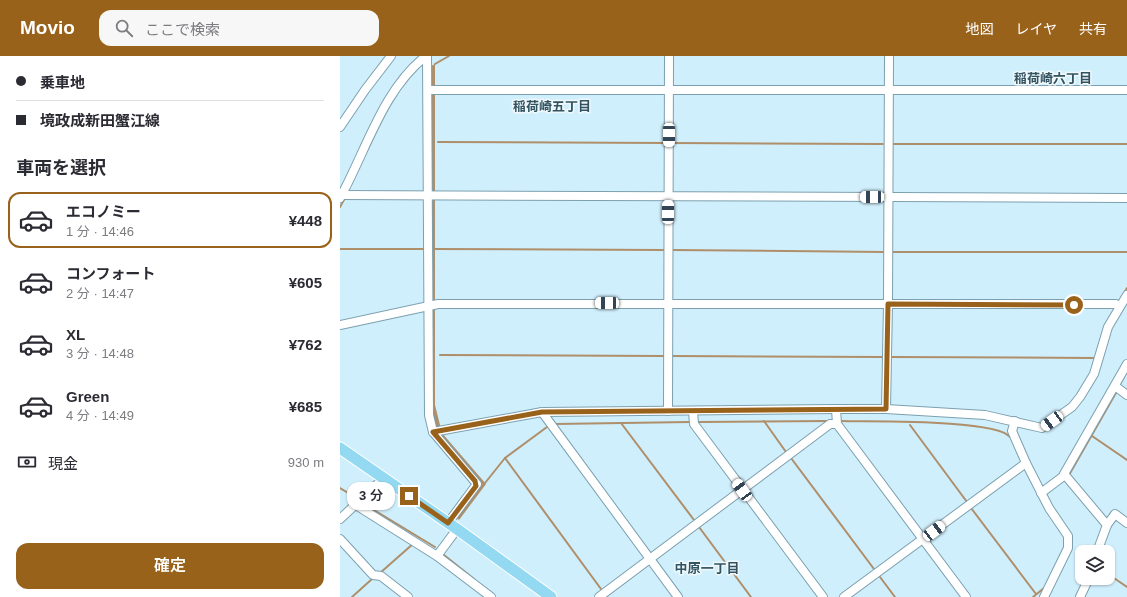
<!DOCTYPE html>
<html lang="ja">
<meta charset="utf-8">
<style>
body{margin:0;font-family:Helvetica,"Noto Sans JP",sans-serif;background:#f7f7f7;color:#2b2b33;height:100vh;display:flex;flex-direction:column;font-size:15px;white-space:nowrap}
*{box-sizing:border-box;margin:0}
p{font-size:13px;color:#7c7c81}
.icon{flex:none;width:22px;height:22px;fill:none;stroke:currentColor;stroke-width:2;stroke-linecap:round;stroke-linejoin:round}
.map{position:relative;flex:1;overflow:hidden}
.side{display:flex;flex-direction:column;background:#fff;width:340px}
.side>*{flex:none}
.banner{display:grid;align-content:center;height:88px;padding:0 16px;background:#fff}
.buttons{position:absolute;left:735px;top:489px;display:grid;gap:8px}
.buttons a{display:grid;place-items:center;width:40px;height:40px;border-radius:8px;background:#fff;box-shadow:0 1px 3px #0004;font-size:20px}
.end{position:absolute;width:18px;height:18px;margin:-9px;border:5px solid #99621b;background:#fff;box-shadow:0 0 0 2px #fff}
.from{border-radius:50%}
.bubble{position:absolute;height:28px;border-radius:12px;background:#fff;box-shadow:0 1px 3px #0004;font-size:13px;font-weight:600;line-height:28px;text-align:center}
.car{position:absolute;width:12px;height:24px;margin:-12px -6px;border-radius:5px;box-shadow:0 0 3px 1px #0007;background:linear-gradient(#fff 24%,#345 0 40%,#fff 0 76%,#345 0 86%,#fff 0)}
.banner b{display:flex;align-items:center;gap:14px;height:38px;font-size:15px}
.banner b+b{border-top:1px solid #e1e1e2}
.banner i{width:10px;height:10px;background:#2b2b33}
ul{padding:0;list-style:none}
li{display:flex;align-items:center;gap:12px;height:56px;margin:0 8px 6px;padding:0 8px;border:2px solid transparent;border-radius:12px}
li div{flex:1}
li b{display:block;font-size:15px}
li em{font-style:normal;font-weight:600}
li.on{border-color:#99621b}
li>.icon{width:36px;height:36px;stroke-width:1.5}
h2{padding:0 16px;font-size:18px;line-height:48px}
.pay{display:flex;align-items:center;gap:10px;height:44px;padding:0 16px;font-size:15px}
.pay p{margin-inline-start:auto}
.cta{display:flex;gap:8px;margin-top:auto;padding:8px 16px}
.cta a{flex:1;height:46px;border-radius:12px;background:#99621b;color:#fff;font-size:16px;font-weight:600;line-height:46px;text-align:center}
header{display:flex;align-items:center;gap:24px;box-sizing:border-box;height:56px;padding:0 20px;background:#99621b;color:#fff}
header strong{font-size:19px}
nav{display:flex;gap:22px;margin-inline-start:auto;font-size:14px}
.search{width:280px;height:36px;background:#f7f7f7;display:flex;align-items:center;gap:10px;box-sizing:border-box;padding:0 14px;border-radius:12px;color:#7c7c81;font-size:15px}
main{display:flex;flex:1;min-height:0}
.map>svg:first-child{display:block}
.water{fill:#af8e6a}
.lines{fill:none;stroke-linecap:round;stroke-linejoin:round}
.stream{stroke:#af8e6a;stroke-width:2}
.minor-casing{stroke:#7ca0af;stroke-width:10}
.major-casing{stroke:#fff;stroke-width:13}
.minor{stroke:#fff;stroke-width:8}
.major{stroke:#93d9f2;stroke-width:11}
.route{stroke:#99621b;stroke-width:5}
.labels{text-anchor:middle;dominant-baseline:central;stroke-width:3;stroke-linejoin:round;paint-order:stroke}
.neighbourhood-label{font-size:13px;font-weight:bold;fill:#325462;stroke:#f0f8fb}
</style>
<header>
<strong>Movio</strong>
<div class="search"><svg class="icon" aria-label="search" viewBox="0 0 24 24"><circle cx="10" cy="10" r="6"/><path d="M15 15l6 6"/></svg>ここで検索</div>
<nav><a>地図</a><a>レイヤ</a><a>共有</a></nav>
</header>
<main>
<section class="side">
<div class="banner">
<b><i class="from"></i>乗車地</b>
<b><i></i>境政成新田蟹江線</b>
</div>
<h2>車両を選択</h2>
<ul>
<li class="on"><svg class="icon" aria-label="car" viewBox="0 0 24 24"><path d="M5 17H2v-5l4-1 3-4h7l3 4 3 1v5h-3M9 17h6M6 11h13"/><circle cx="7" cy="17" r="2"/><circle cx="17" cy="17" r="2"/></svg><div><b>エコノミー</b><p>1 分 · 14:46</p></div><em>¥448</em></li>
<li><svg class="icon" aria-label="car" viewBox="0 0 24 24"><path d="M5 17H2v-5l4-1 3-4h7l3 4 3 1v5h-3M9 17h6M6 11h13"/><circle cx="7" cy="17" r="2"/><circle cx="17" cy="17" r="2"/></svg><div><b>コンフォート</b><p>2 分 · 14:47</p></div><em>¥605</em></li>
<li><svg class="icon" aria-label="car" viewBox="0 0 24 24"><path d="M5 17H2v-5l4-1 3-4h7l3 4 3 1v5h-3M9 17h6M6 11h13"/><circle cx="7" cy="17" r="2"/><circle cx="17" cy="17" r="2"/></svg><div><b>XL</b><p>3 分 · 14:48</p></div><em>¥762</em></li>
<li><svg class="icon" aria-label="car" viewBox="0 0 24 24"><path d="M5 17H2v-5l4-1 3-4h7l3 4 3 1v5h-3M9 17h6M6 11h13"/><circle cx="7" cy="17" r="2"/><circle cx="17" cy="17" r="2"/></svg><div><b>Green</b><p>4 分 · 14:49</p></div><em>¥685</em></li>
</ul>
<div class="pay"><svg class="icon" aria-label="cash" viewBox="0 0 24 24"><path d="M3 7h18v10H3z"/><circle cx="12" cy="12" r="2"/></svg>現金<p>930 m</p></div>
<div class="cta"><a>確定</a></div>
</section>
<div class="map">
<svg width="787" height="541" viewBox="0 0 787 541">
<rect width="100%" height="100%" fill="#d0effc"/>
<polygon class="water" points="95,8 95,349 102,377 146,428 119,464 116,461 141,428 97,377 94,370 91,349 91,10"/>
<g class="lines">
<g class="stream">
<polyline points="95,8 109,0"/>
<polyline points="98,86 326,87"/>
<polyline points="332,87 543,88"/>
<polyline points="551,88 787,88"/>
<polyline points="0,151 5,142"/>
<polyline points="0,193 84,193"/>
<polyline points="94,193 325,194"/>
<polyline points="331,194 545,196"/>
<polyline points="551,196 787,196"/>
<polyline points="784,237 787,232"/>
<polyline points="100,299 324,300"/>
<polyline points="331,300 542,301"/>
<polyline points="549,301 756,302"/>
<polyline points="779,330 786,317"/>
<polyline points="424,365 446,396"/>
<path d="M 501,365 C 529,366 656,363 670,381"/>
<polyline points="358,366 489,365"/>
<polyline points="281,367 354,464"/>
<polyline points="215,368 350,366"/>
<polyline points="570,369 627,446"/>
<polyline points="752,380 787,404"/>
<polyline points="165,402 261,533"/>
<polyline points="451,402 534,513"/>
<polyline points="729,419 777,335"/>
<polyline points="145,427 165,402 207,371"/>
<polyline points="0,432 15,441"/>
<polyline points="24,448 95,491"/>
<polyline points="631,452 696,538"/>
<polyline points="359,471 411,541"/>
<polyline points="104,499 134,523"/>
<polyline points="40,517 74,487"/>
<polyline points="768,518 787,531"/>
<polyline points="540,521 555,541"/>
<polyline points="267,540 267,541"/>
<polyline points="12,541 32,523"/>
<polyline points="693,541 704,532"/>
</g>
<defs>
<g id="minor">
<polyline points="87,0 89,359 93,376 137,428 108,467"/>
<polyline points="88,34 787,34"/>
<polyline points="0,71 25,34 51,0"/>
<polyline points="1,139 787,142"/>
<path d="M 0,142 C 26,95 43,33 86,0"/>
<polyline points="0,269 98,248 776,248 780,250"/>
<polyline points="775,330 787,339"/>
<polyline points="496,353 497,368 626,541"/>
<polyline points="546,353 548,248 549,0"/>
<polyline points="328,355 329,0"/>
<polyline points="353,355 354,368 483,541"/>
<polyline points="202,356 338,541"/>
<polyline points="675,365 672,375 686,407 709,452 728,480 728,492 704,541"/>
<polyline points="93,376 202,356 496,353 546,353 645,359 702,372 732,351 740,341 754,318 768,271 787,239"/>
<polyline points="725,419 767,469 775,458 787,467"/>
<polyline points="701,437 725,419 724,418 787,308"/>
<polyline points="16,449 97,500 151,541"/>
<polyline points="0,463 43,423"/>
<polyline points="0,483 33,519 41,520 68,541"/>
<polyline points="757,496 767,469"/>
<polyline points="97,500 117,473"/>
<polyline points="259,541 490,368 497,368"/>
<polyline points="504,541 686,407"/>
<polyline points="740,541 749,522"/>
</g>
<polyline id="major" points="0,392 117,473 211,541"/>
</defs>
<use href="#minor" class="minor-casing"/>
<use href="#major" class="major-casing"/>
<use href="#minor" class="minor"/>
<use href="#major" class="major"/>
</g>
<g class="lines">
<polyline class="route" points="69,440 108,467 136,430 135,425 93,376 202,356 546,353 548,248 734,249"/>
</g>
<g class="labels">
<g class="neighbourhood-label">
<text x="713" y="22">稲荷崎六丁目</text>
<text x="212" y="50">稲荷崎五丁目</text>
<text x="367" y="512">中原一丁目</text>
</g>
</g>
</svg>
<div class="buttons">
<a><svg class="icon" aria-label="layers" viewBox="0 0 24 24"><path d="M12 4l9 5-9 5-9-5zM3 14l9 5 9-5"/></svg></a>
</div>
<i class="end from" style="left:734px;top:249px"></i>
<i class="end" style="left:69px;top:440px"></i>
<div class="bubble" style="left:7px;top:426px;width:48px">3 分</div>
<i class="car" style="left:329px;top:79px;rotate:180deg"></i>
<i class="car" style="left:532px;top:141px;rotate:270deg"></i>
<i class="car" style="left:328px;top:156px;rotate:0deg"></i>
<i class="car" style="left:267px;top:247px;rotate:270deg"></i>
<i class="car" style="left:712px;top:365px;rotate:234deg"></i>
<i class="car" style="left:402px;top:434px;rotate:324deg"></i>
<i class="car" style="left:594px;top:475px;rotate:53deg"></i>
</div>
</main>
